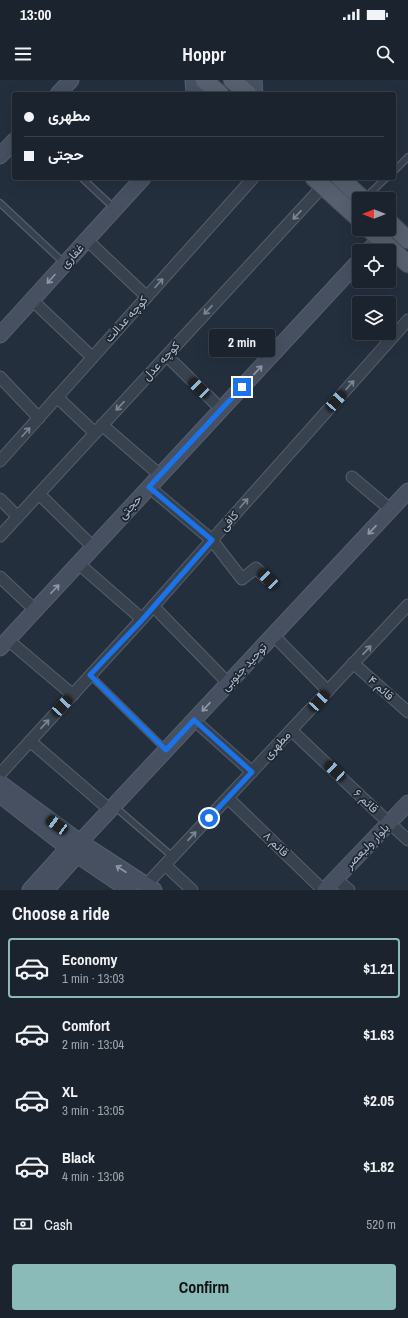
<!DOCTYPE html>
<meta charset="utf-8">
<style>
body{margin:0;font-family:"Archivo Narrow",Vazirmatn,sans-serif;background:#242b36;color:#f1f3f6;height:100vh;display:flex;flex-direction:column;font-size:15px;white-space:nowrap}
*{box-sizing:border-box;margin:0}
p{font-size:13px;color:#a0a4aa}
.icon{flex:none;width:22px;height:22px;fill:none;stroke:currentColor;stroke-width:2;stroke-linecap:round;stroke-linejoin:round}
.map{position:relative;height:810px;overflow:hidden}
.details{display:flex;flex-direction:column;background:#1b232e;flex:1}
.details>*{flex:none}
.hud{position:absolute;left:12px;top:12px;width:384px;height:88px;border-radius:4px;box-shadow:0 4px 16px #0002,0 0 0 1px #39404a;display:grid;align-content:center;height:88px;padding:0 12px;background:#1b232e}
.needle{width:26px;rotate:270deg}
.fabs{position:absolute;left:352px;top:112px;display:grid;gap:8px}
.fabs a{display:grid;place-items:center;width:44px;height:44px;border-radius:4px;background:#1b232e;box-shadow:0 4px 16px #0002,0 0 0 1px #39404a;font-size:20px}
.end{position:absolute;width:18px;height:18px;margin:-9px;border:5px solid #1a73e8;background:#fff;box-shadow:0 0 0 2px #fff}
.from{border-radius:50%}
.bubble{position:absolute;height:28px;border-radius:4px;background:#1b232e;box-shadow:0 4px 16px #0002,0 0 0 1px #39404a;font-size:13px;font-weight:700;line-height:28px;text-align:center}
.car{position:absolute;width:12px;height:24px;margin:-12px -6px;border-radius:5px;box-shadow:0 0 3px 1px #0007;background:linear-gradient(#222 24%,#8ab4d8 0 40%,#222 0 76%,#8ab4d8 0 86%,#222 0)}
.hud b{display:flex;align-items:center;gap:14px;height:38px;font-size:15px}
.hud b+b{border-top:1px solid #39404a}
.hud i{width:10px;height:10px;background:#f1f3f6}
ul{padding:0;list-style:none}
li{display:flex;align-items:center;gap:12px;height:60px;margin:0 8px 6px;padding:0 4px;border:2px solid transparent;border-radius:4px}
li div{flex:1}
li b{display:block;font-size:15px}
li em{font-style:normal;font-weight:700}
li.on{border-color:#8bbbb9}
li>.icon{width:36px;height:36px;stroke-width:1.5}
h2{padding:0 12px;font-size:18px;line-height:48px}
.pay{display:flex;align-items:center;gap:10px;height:44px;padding:0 12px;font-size:15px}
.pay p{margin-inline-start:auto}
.cta{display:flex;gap:8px;margin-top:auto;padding:8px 12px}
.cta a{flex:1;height:46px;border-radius:4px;background:#8bbbb9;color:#111;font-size:16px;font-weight:700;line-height:46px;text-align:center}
.status{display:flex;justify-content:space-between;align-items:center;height:28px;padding:0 20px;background:#1b232e;direction:ltr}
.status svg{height:11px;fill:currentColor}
header{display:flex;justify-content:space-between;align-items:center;height:52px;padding:0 12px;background:#1b232e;font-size:18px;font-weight:700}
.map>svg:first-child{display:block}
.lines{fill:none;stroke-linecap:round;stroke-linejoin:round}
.lane-casing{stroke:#565f6c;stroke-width:8}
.street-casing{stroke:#565f6c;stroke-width:13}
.secondary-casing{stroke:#565f6c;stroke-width:17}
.primary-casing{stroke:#414a57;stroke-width:19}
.lane{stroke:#38414e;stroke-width:5.5}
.street{stroke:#38414e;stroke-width:11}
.secondary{stroke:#465061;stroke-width:15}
.primary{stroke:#56606e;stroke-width:17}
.oneway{stroke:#7c8592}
.oneway2{stroke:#8e96a5}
.route{stroke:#1a73e8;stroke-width:5}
.labels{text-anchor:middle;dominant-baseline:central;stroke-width:3.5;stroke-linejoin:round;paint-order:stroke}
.street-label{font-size:12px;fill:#b4bcc9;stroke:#1d2633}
</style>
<div class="status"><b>13:00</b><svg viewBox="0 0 49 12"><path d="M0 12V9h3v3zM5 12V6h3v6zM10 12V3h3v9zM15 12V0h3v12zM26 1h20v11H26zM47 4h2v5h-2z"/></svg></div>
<header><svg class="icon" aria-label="menu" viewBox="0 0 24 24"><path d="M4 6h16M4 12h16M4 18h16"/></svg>Hoppr<svg class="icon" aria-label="search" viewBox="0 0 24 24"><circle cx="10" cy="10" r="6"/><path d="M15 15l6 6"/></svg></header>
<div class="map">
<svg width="408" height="810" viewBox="0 0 408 810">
<rect width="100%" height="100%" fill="#242f3e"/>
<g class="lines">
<defs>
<g id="lane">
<polyline points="394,91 408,77"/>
<polyline points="82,98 114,128"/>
<polyline points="364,119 386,98"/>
<polyline points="0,123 64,183"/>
<polyline points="90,595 165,669"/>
<polyline points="114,726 173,777"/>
</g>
<g id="street">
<polyline points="87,160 147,217"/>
<polyline points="32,220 92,277"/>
<polyline points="167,276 221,329"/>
<polyline points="0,297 39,338"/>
<polyline points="57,317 95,353"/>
<polyline points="102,345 160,395"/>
<polyline points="0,381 253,98"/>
<polyline points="352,397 391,430"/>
<polyline points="149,407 212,460 242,499 256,488 267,499"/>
<polyline points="39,414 93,467"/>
<polyline points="0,419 18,437"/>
<polyline points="0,456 323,106"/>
<polyline points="79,484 142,539"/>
<polyline points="0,497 35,530"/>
<polyline points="154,527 228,603"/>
<polyline points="273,555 328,611"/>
<polyline points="8,560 73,615"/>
<polyline points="353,583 408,632"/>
<polyline points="194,640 252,692"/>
<polyline points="291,650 389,743"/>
<polyline points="30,661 110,730"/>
<polyline points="0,694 142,539 212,460 408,240"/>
<polyline points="228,718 323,810"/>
<polyline points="396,749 408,760"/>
<polyline points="165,785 192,810"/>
<polyline points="146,805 408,525"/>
<polyline points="343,805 349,810"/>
</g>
<g id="secondary">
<polyline points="193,0 194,14"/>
<polyline points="254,0 255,14"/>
<polyline points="58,14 71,0"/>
<polyline points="0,76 14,61"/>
<polyline points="368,171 380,159"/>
<polyline points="0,255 143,98"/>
<polyline points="0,568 359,181"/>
<polyline points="0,703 80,762 154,810"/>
<polyline points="4,718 77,775 129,810"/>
<polyline points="30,810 68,768 80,762 408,411"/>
<polyline points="46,810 77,775 79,767"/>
<polyline points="325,810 408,723"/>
</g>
<g id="primary">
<polyline points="204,0 220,14"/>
<polyline points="232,0 248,14"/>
<polyline points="314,98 359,139"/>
<polyline points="340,98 363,119"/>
<polyline points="389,142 408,160"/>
<polyline points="369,149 408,184"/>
</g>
</defs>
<use href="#lane" class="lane-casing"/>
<use href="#street" class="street-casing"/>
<use href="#secondary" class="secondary-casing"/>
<use href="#primary" class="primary-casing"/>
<use href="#lane" class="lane"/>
<use href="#street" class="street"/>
<use href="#secondary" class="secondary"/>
<use href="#primary" class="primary"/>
</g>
<defs><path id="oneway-shaft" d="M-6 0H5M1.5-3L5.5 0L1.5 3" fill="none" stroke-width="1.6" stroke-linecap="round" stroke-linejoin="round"/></defs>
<g class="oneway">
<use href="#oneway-shaft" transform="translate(297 135) rotate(133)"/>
<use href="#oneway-shaft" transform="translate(159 203) rotate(-48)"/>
<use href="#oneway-shaft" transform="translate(208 230) rotate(133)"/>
<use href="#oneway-shaft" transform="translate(350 305) rotate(-48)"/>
<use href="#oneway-shaft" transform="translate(120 326) rotate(133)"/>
<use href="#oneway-shaft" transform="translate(26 352) rotate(-48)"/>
<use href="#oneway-shaft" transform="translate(244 423) rotate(-48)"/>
<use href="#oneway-shaft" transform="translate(367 570) rotate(-47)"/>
<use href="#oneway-shaft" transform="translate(45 644) rotate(-47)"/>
<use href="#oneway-shaft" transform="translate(192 756) rotate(-47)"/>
</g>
<g class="oneway2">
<use href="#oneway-shaft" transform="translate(51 199) rotate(132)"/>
<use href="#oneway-shaft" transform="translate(258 290) rotate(-47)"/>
<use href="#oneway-shaft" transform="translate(372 450) rotate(133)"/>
<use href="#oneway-shaft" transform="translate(55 509) rotate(-46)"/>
<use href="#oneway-shaft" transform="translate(206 627) rotate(133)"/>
<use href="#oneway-shaft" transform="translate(121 789) rotate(-147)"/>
</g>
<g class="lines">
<polyline class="route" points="209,738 252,692 194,640 166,670 90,595 142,540 212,460 149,407 242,307"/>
</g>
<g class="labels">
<g class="street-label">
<text transform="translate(72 176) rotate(-48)">غفاری</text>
<text transform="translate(126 239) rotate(-48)">کوچه عدالت</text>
<text transform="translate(161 281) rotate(-47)">کوچه عدل</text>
<text transform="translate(130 427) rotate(-47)">حجتی</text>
<text transform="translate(229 441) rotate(-48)">کافی</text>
<text transform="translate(244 587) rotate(-47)">توحید جنوبی</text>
<text transform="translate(381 608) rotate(42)">قائم ۴</text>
<text transform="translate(277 665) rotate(-47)">مطهری</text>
<text transform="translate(366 721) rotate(43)">قائم ۶</text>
<text transform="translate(276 764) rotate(44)">قائم ۸</text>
<text transform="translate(367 766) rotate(-46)">بلوار ولیعصر</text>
</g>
</g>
</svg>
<div class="fabs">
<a><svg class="needle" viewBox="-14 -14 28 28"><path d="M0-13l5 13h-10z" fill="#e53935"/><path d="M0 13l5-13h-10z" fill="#a0a4aa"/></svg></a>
<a><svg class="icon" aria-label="locate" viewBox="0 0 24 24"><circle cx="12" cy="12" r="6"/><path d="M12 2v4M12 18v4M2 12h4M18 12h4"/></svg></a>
<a><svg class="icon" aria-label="layers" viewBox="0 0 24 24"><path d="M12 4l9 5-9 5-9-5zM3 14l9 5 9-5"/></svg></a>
</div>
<i class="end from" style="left:209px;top:738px"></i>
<i class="end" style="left:242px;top:307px"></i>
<div class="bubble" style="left:209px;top:249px;width:66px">2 min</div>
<i class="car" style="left:199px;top:308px;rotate:314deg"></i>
<i class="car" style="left:336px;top:321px;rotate:42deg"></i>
<i class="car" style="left:268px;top:499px;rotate:315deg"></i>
<i class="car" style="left:319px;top:621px;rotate:43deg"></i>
<i class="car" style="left:62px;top:626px;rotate:43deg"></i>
<i class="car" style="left:335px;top:691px;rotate:313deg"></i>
<i class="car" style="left:57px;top:745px;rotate:306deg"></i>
<div class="hud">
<b><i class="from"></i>مطهری</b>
<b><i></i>حجتی</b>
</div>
</div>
<section class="details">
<h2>Choose a ride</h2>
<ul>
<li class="on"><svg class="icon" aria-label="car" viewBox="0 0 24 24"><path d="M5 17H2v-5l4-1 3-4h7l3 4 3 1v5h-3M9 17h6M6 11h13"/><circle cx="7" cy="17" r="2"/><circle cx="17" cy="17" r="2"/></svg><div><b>Economy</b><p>1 min · 13:03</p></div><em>$1.21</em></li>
<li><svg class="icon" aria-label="car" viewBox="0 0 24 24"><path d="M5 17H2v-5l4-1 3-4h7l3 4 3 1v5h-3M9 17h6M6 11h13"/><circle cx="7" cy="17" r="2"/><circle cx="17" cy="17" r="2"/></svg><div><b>Comfort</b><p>2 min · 13:04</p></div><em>$1.63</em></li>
<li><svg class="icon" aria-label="car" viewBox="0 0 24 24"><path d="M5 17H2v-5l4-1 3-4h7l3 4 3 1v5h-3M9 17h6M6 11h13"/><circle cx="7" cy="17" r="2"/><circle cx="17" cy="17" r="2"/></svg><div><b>XL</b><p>3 min · 13:05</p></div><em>$2.05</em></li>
<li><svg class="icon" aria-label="car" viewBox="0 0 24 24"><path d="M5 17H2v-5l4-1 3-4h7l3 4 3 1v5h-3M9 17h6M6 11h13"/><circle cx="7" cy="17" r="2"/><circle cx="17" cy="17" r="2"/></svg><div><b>Black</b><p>4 min · 13:06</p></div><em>$1.82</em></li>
</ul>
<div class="pay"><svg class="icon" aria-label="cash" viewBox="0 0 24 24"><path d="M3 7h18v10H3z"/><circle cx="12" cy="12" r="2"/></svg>Cash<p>520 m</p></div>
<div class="cta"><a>Confirm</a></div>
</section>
